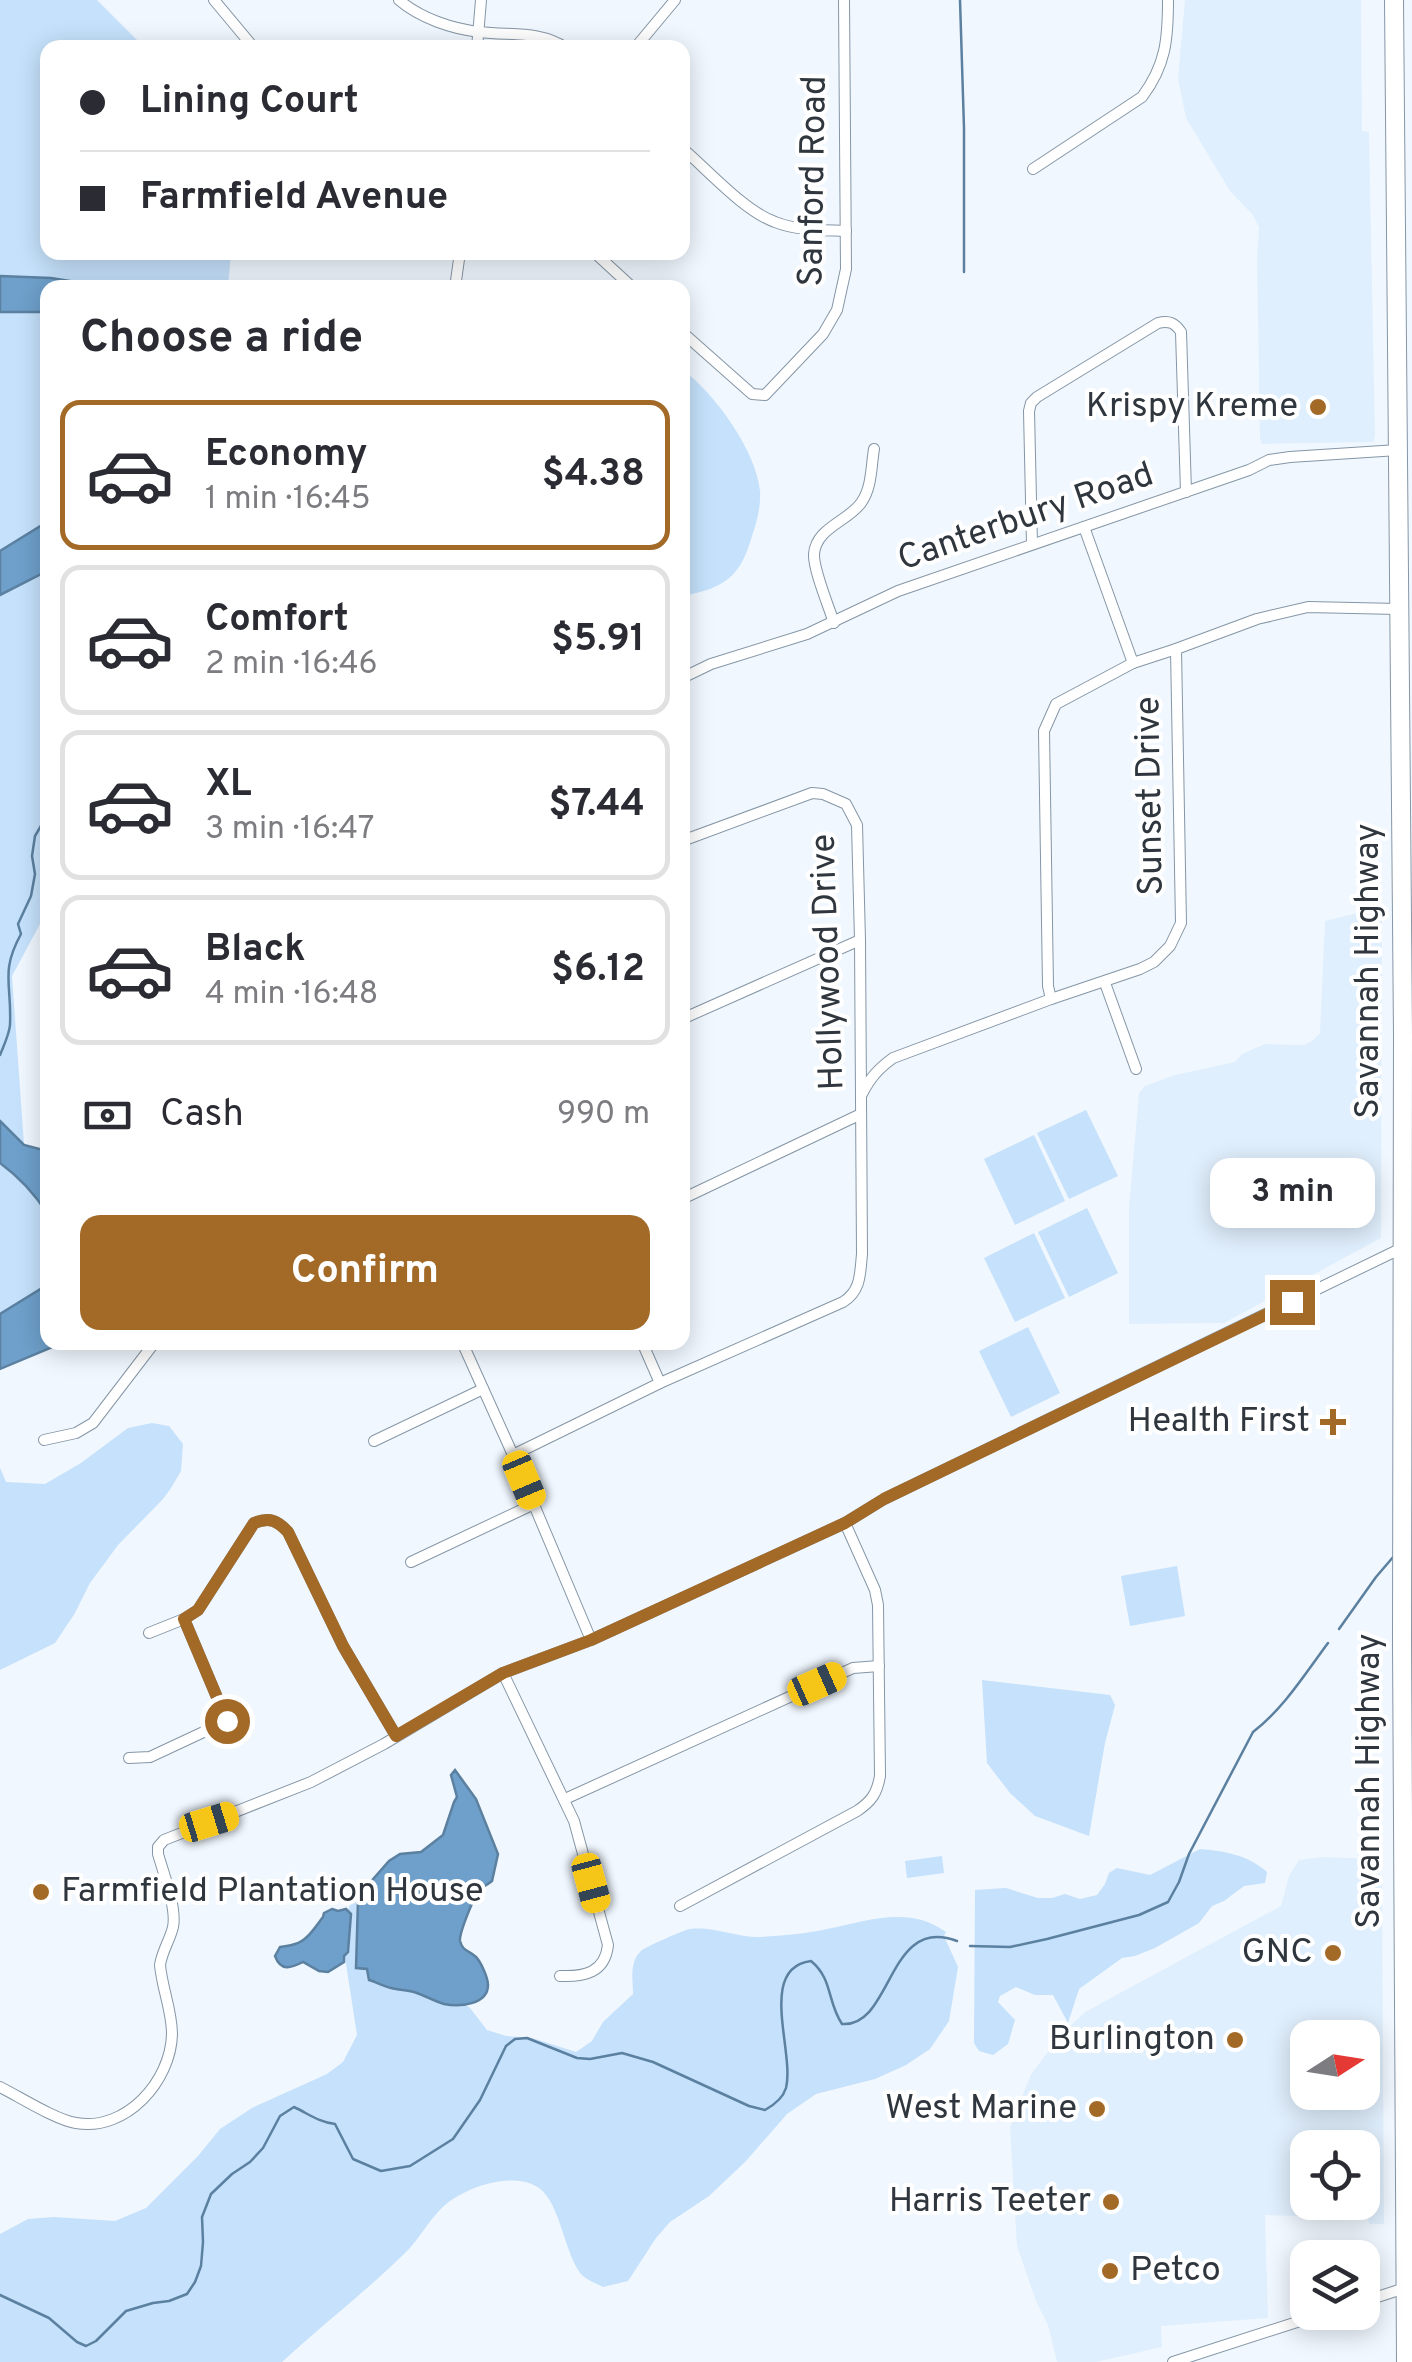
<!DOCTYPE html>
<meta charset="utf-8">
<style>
body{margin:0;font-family:Overpass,sans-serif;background:#f2f2f3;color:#2b2b33;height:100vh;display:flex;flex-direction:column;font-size:38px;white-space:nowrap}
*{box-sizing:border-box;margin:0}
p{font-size:32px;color:#7c7c81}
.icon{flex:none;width:55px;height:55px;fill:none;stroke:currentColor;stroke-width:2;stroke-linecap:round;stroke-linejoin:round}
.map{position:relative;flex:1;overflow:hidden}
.sheet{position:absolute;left:40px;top:280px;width:650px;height:1070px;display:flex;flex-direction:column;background:#fff;border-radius:20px;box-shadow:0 5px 25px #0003}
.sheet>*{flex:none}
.top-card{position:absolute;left:40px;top:40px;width:650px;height:220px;border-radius:20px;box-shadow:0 5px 25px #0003;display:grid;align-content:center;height:220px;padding:0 40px;background:#fff}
.needle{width:65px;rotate:78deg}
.tools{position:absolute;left:1290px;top:2020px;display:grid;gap:20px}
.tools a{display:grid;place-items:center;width:90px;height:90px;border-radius:20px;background:#fff;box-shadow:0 5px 25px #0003;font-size:50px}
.end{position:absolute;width:45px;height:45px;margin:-22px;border:12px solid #a26927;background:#fff;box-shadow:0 0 0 5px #fff}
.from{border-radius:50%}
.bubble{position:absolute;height:70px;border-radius:20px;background:#fff;box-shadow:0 5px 25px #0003;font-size:32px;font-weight:700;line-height:70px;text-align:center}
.car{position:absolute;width:30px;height:60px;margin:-30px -15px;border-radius:12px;box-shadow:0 0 8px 2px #0007;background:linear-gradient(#f5c518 24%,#345 0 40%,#f5c518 0 76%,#345 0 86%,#f5c518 0)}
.top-card b{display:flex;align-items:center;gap:35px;height:95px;font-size:38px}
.top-card b+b{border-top:2px solid #e1e1e2}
.top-card i{width:25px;height:25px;background:#2b2b33}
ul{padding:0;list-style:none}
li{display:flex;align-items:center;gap:30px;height:150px;margin:0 20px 15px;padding:0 20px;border:5px solid #e1e1e2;border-radius:20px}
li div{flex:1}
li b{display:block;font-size:38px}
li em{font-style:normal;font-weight:700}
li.active{border-color:#a26927}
li>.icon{width:90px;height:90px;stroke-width:1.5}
h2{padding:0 40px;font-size:45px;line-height:120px}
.pay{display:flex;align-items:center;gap:25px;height:110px;padding:0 40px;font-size:38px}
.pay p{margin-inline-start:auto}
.action{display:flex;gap:20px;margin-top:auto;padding:20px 40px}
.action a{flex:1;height:115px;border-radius:20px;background:#a26927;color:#fff;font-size:40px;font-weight:700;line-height:115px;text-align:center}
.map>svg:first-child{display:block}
.built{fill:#e0effd;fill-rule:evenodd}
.green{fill:#c5e1fb}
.water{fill:#6ea0cb;stroke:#5b80a0;stroke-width:2.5}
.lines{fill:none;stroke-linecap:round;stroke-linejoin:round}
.stream{stroke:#5b80a0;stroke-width:2.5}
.street-casing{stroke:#8596a6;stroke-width:12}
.highway-casing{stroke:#8596a6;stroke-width:20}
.street{stroke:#fff;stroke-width:10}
.highway{stroke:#fff;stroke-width:18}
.route{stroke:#a26927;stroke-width:12}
.poi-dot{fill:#a26927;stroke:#fff;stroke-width:4}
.labels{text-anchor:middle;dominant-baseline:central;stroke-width:8;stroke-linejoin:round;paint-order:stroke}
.street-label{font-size:35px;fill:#2f363d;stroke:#fff}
.poi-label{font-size:35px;fill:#2f363d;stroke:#fff;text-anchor:end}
</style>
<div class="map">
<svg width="1412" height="2362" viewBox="0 0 1412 2362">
<rect width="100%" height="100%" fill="#f0f7fe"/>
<g class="built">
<polygon points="1185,0 1361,0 1362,131 1369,132 1375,436 1373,442 1262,444 1260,439 1257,260 1259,227 1253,215 1230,191 1186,118 1178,79"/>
<polygon points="1382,907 1381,1238 1224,1323 1129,1324 1129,1207 1139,1093 1145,1086 1175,1075 1235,1062 1242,1054 1265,1044 1304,1045 1312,1041 1320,1033 1325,921"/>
<path d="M 1322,1857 L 1373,1859 L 1382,1879 L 1384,2224 L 1369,2224 L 1368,2218 L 1265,2215 L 1268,2318 L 1161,2326 L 1162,2347 L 1096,2362 L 1057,2362 L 1048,2325 L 1036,2301 L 1017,2246 L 1010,2127 L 1031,2074 L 1062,2034 L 1085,2012 L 1281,1906 L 1289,1876 L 1299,1860 ZM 1308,2038 L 1362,2038 L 1362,2092 L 1308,2092 ZM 1308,2148 L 1362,2148 L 1362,2202 L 1308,2202 Z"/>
</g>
<g class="green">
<polygon points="0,0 97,0 144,47 48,48 48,252 231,253 228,287 107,287 51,278 0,276"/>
<polygon points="40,311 48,312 47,522 0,551 0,312"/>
<path d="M 683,370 C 714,393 756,450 760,491 C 761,507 757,521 752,536 C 740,578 724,588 683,596 Z"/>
<polygon points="47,571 47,911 12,976 24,1145 0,1121 0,595"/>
<polygon points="1086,1110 1118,1176 1069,1199 1037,1133"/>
<polygon points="1034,1135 1065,1201 1015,1225 984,1159"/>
<path d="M 0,1163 C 16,1175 38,1192 46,1210 C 51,1223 47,1269 47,1285 L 0,1314 Z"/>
<polygon points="1087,1208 1118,1273 1069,1297 1038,1232"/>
<polygon points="1034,1233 1065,1298 1015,1322 984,1258"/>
<polygon points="1028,1327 1060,1393 1011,1417 979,1351"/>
<polygon points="152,1423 169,1426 183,1444 181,1471 171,1488 163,1499 118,1545 90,1583 75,1613 55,1643 0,1670 0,1468 6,1482 45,1484 81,1463 128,1428"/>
<polygon points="1177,1566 1185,1616 1130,1626 1121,1576"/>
<polygon points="982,1680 1110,1695 1115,1705 1105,1743 1089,1836 1035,1816 1010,1793 987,1763"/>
<path d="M 1200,1849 C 1225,1851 1248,1855 1267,1872 L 1265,1883 L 1244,1886 L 1224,1901 L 1212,1906 L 1199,1923 L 1155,1948 L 1135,1956 L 1122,1958 L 1079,1989 L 1068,2023 L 1053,1995 L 1035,1995 L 1016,1987 L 1000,1996 L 998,2002 L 1015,2020 L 1008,2044 L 993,2055 L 979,2051 L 974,2043 L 975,1890 L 1006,1888 L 1038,1898 L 1052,1898 L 1065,1894 L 1080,1899 L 1097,1895 L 1105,1884 L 1109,1873 L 1117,1868 L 1150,1875 Z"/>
<polygon points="942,1856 944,1873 907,1878 905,1861"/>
<path d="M 382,1885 L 445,1988 L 470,2008 L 487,2030 L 506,2036 L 532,2038 L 576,2052 L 592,2041 L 603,2022 L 633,1994 C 633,1980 629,1962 641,1951 C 645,1947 684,1930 690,1929 C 712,1926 736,1937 758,1937 C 781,1936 805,1934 827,1929 C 867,1921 909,1905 946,1932 L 944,1936 L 958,1967 L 949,2021 L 930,2049 L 906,2065 L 875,2079 L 816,2094 L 787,2114 L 746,2161 L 709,2196 L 670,2222 L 656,2238 L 628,2281 L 603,2287 C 597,2284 588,2280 583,2276 C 565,2259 561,2203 539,2188 C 517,2172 475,2184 453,2199 C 434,2211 423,2234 408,2250 C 368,2290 323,2324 282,2362 L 0,2362 L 0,2234 L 28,2219 L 54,2217 L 115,2221 L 146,2208 L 198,2156 L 220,2129 L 252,2108 L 327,2074 L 343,2062 L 357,2035 L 345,1957 L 345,1921 L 354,1891 Z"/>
</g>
<g class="water">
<polygon points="0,276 51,278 107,287 48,288 47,312 0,312"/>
<polygon points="47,522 47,571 0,595 0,551"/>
<path d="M 0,1121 L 24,1145 L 47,1151 L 47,1213 C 34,1193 19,1177 0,1163 Z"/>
<polygon points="47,1285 48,1342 58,1343 55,1346 0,1369 0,1314"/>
<path d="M 455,1770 L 476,1799 L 498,1854 L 492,1881 C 488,1884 483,1887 479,1890 C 474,1897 459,1933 460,1941 C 463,1952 469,1950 476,1957 C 481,1962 488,1978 488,1985 C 488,2005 459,2007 444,2004 C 434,2001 424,1995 414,1992 C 407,1990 399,1990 391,1988 C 383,1986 376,1982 369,1980 L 367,1969 L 356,1968 L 358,1901 L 361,1893 L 389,1861 L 400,1854 L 421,1852 L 443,1835 L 454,1802 L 457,1797 L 451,1775 Z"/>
<path d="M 332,1909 L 338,1911 L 346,1909 L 351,1914 L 348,1952 L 344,1956 L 344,1962 L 328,1972 L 319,1971 L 303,1962 C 291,1968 281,1972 275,1956 L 280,1947 C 285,1946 290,1946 295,1944 C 307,1941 316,1926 323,1917 L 324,1913 Z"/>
</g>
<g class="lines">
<g class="stream">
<polyline points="960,0 964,128 964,272"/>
<path d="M 0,1055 C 4,1045 9,1035 10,1025 C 12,984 0,972 21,934 L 18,924 L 31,896 L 35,874 L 32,856 L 35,836 L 48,814"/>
<polyline points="1339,1629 1376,1577 1394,1556"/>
<path d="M 970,1946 L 1010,1947 L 1047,1939 L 1139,1915 L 1168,1902 L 1179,1882 L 1189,1854 L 1253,1732 C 1284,1708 1305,1674 1328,1643"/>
<path d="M 0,2295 L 49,2318 L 77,2342 L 86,2346 L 96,2341 L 126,2311 L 153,2303 L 169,2301 L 187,2294 L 195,2282 L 201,2266 L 203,2242 L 202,2217 L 211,2194 L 232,2174 L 250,2162 L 263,2148 L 280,2116 L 294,2107 C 309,2114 318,2122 335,2124 L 353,2159 L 381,2171 L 410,2166 L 453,2139 L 480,2100 L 506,2046 L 515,2039 L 527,2038 L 577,2058 L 590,2059 L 622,2053 L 653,2062 L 749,2106 L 765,2110 C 774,2105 783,2098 786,2088 C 795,2052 757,1968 811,1961 C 833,1979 827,2002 842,2024 C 893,2028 887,1914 957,1941"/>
</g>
<defs>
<g id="street">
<polyline points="214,0 254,48"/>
<path d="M 399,0 C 420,18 452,29 480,32 C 510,36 539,30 566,48"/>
<polyline points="477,48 481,0"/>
<polyline points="635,48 675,0"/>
<path d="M 682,148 C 708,170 744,211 775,222 C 798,231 822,230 846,231"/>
<path d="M 1033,169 L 1142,97 C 1166,65 1168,39 1168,0"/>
<polyline points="594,252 633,288"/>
<polyline points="455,288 460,252"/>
<polyline points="682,332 752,394 765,395 823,334 837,310 846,269 844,0"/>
<polyline points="1084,527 1133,663"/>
<path d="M 1032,544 L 1029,411 L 1031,403 L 1037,397 L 1158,323 C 1169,320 1175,323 1181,332 L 1186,492"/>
<path d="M 834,623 C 829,607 813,569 814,554 C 816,528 847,522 861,503 C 872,488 871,467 874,449"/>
<polyline points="682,678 711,664 807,634 898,591 1249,470 1269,460 1290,457 1398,450"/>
<polyline points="1105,983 1136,1069"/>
<polyline points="1051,999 1048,986 1044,731 1056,704 1133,663 1176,649 1257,619 1308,607 1398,609"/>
<polyline points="682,1019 860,940"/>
<path d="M 862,1094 C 870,1078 878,1069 893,1058 L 1051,999 L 1140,969 L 1154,962 L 1170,946 L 1181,923 L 1176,649"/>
<polyline points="682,1199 861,1114"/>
<polyline points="462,1342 513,1455 591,1640"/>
<polyline points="642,1342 660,1383"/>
<polyline points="44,1440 76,1433 93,1423 155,1342"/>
<polyline points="374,1441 483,1389"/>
<path d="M 513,1455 L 660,1383 L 843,1302 C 861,1291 860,1274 862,1254 L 860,940 L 857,825 L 846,804 L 823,794 L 812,793 L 682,841"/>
<polyline points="411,1562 534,1504"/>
<path d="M 149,1633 L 184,1619 L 198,1610 L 254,1523 C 269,1517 277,1520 288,1532 L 343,1646 L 396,1736"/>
<path d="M 503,1673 L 574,1821 L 608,1945 C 605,1973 584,1977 560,1976"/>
<polyline points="129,1758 150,1757 227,1721 184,1619"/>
<polyline points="565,1799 853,1668 879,1666"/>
<path d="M 680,1906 L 857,1811 C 872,1801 877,1793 880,1776 L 878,1605 L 875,1590 L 845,1523"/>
<path d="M 0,2087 C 20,2097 56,2120 76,2123 C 126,2132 171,2081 172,2034 C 172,2011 162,1988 160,1965 C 162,1951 170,1940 173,1927 C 177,1908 163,1872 158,1854 L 158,1847 L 164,1840 L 311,1782 L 384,1744 L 503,1673 L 591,1640 L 845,1523 L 884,1499 L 1402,1248"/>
<polyline points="1362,2302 1405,2288"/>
<polyline points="1173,2362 1328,2312"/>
</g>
<polyline id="highway" points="1394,0 1403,1035 1402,1641 1406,2362"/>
</defs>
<use href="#street" class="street-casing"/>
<use href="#highway" class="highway-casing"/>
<use href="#street" class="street"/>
<use href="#highway" class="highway"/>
</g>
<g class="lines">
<path class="route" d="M 227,1721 L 184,1619 L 198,1610 L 254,1523 C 269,1517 277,1520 288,1532 L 343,1646 L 396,1736 L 503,1673 L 591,1640 L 845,1523 L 884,1499 L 1292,1302"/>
</g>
<g class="poi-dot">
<circle cx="1318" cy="407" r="10"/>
<path d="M1328 1407h10v10h10v10h-10v10h-10v-10h-10v-10h10z"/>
<circle cx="41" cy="1892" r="10"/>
<circle cx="1333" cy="1953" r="10"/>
<circle cx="1235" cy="2040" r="10"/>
<circle cx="1097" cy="2109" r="10"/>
<circle cx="1111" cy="2202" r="10"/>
<circle cx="1110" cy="2271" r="10"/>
</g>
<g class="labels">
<g class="street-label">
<text transform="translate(814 181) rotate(-89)">Sanford Road</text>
<text transform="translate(1026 518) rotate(-19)">Canterbury Road</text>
<text transform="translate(1151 796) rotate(-91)">Sunset Drive</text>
<text transform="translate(829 962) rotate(-92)">Hollywood Drive</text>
<text transform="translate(1369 971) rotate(-90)">Savannah Highway</text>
<text transform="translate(1370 1781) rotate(-90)">Savannah Highway</text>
</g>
<g class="poi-label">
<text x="1298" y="407">Krispy Kreme</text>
<text x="1310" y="1422">Health First</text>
<text x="61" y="1892" text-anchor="start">Farmfield Plantation House</text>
<text x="1313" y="1953">GNC</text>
<text x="1215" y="2040">Burlington</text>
<text x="1077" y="2109">West Marine</text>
<text x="1091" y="2202">Harris Teeter</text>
<text x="1130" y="2271" text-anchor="start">Petco</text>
</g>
</g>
</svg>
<div class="tools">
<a><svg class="needle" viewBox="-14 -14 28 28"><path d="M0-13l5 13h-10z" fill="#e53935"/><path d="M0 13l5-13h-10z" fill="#7c7c81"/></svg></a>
<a><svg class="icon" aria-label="locate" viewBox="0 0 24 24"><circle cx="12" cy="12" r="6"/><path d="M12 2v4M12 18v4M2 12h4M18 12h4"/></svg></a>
<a><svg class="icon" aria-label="layers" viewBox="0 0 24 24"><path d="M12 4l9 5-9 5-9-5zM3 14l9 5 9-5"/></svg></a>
</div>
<i class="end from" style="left:227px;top:1721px"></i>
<i class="end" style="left:1292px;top:1302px"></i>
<div class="bubble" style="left:1210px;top:1158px;width:165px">3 min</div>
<i class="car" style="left:524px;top:1480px;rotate:157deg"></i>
<i class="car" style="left:817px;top:1684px;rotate:66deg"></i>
<i class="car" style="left:209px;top:1822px;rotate:73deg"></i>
<i class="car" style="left:591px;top:1883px;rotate:165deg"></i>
<div class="top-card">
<b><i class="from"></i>Lining Court</b>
<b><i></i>Farmfield Avenue</b>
</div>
<section class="sheet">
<h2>Choose a ride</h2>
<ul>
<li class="active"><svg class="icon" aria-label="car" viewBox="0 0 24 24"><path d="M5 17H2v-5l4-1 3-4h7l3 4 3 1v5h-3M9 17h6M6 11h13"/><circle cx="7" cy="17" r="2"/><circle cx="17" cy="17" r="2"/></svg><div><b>Economy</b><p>1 min · 16:45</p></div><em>$4.38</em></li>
<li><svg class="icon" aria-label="car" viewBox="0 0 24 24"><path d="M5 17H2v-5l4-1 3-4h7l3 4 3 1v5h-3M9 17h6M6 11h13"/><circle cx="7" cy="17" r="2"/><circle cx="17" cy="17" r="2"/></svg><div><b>Comfort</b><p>2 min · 16:46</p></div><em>$5.91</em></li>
<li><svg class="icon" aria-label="car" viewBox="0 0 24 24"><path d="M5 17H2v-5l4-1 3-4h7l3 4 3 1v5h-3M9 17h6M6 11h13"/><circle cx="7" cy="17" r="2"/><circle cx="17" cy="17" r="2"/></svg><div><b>XL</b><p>3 min · 16:47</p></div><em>$7.44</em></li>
<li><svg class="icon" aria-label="car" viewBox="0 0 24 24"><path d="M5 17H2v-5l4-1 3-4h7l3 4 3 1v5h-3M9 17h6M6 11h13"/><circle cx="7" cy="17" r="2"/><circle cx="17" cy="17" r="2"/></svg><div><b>Black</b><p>4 min · 16:48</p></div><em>$6.12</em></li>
</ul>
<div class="pay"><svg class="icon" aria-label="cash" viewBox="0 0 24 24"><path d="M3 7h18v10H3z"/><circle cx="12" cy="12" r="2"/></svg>Cash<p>990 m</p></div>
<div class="action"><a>Confirm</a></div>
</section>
</div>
